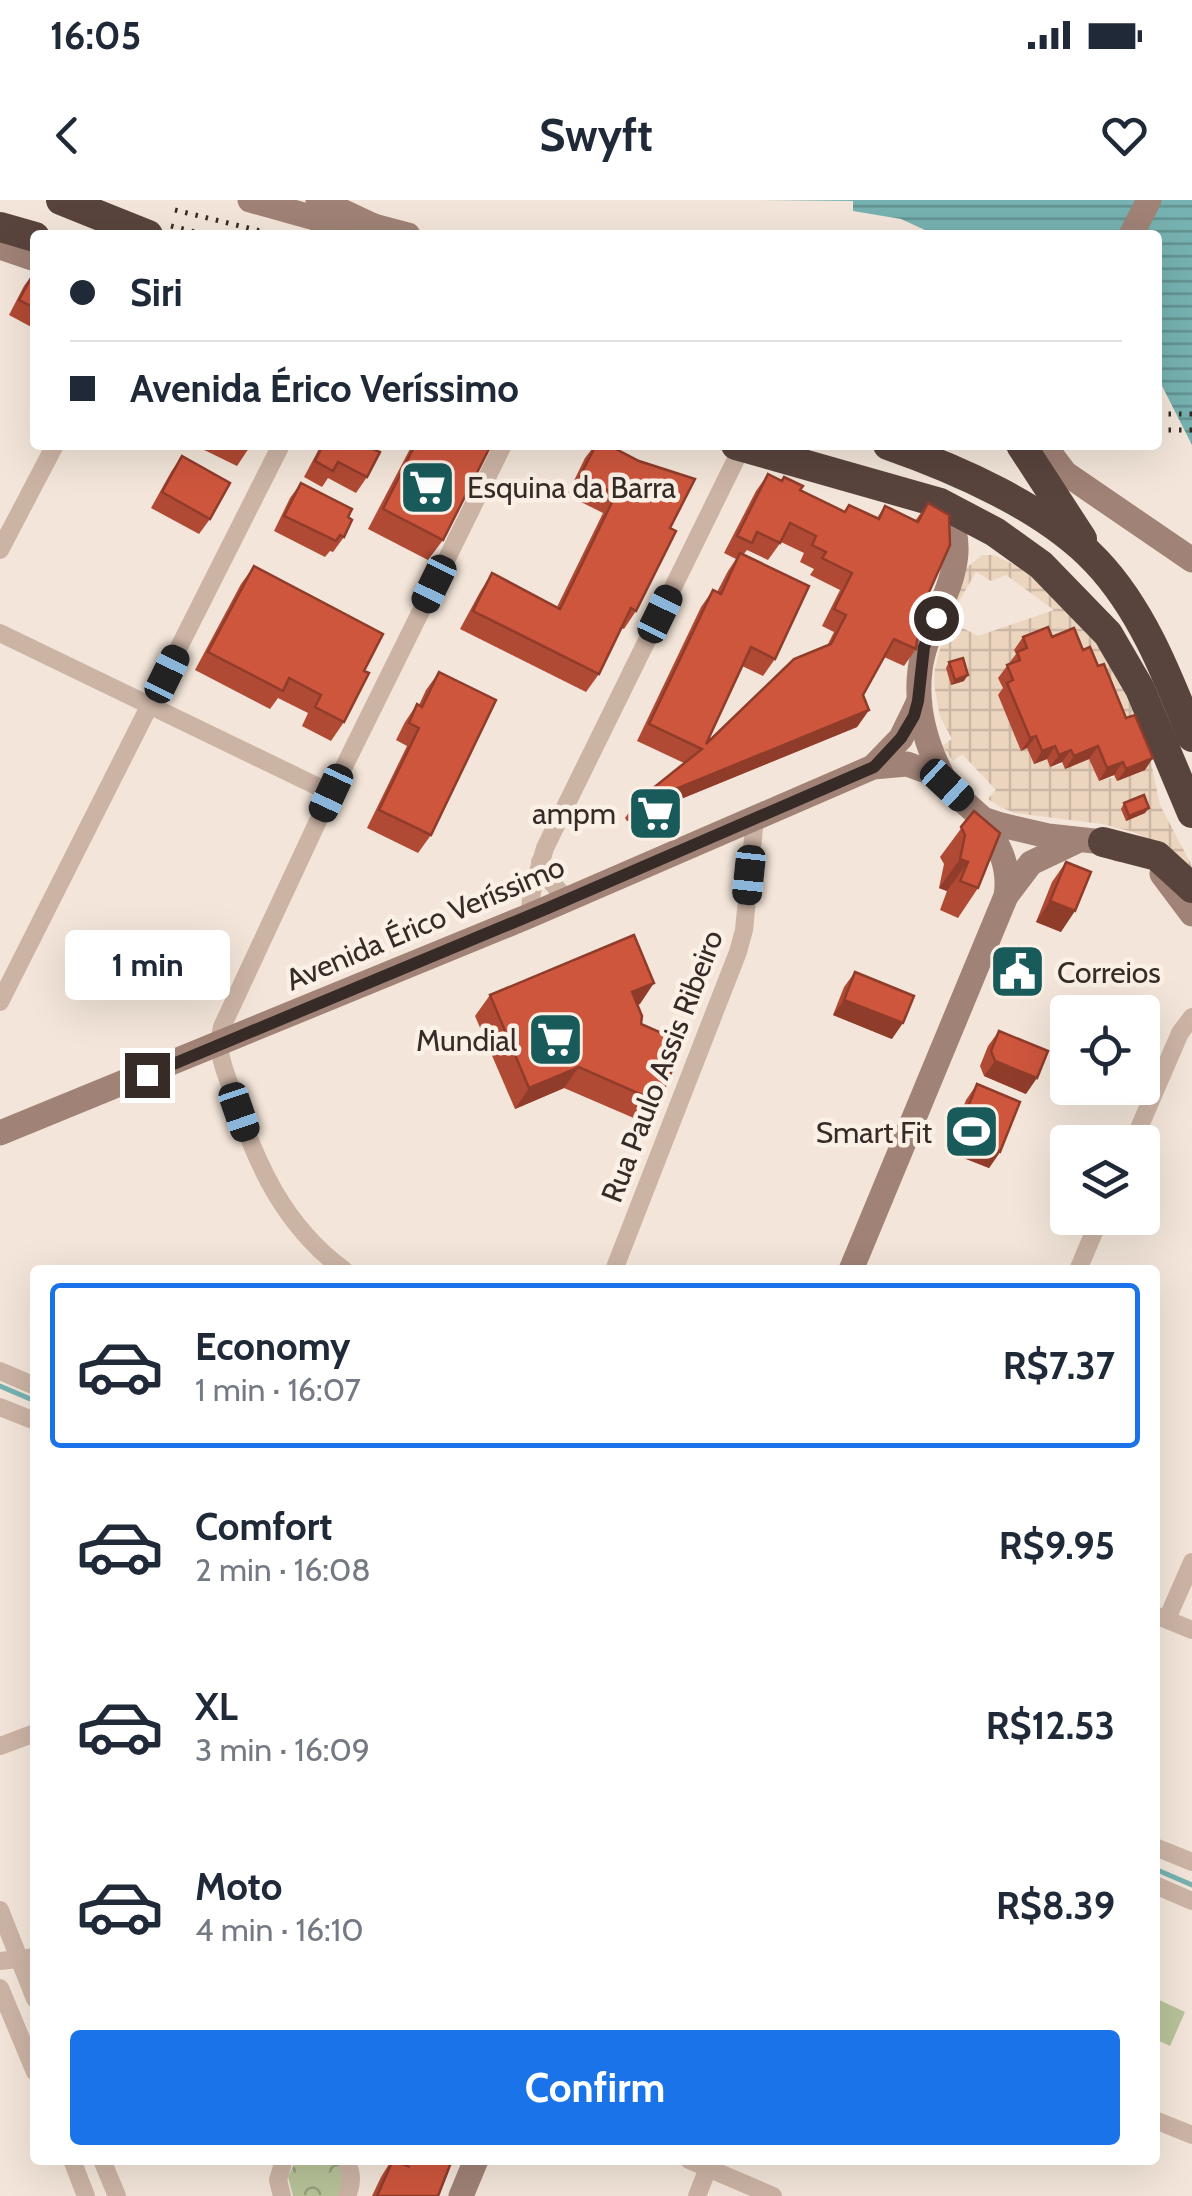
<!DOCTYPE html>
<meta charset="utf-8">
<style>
body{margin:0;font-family:Cabin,sans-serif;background:#f6f6f7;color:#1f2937;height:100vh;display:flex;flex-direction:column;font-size:38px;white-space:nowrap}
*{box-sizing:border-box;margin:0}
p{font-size:32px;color:#747a83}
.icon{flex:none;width:55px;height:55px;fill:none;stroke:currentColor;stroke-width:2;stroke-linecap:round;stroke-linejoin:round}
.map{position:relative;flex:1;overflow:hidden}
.drawer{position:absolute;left:30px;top:1065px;width:1130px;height:900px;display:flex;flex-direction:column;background:#fff;border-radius:10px;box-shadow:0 10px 40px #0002}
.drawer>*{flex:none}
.guide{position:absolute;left:30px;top:30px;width:1132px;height:220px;border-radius:10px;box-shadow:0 10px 40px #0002;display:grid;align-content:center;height:220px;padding:0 40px;background:#fff}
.tools{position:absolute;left:1050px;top:795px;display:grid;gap:20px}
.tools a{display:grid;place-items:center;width:110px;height:110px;border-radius:10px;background:#fff;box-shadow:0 10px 40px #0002;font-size:50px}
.end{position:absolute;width:45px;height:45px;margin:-22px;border:12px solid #372b27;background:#fff;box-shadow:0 0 0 5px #fff}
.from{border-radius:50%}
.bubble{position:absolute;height:70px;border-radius:10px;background:#fff;box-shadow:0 10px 40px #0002;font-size:32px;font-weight:800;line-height:70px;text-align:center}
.car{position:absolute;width:30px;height:60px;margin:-30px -15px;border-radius:12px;box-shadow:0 0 8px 2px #0007;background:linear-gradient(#222 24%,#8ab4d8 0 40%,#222 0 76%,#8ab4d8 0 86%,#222 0)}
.guide b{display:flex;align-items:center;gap:35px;height:95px;font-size:38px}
.guide b+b{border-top:2px solid #e0e1e3}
.guide i{width:25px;height:25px;background:#1f2937}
ul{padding:18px 0 0;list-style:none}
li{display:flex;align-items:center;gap:30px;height:165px;margin:0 20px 15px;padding:0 20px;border:5px solid transparent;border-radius:10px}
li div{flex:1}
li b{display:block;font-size:38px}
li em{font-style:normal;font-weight:800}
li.selected{border-color:#1a73e8}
li>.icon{width:90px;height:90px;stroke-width:1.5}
.cta{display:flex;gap:20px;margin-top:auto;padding:20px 40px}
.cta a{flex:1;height:115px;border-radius:10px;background:#1a73e8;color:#fff;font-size:40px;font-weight:800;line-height:115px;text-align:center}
.status{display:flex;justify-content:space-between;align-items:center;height:70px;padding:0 50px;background:#fff;direction:ltr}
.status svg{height:28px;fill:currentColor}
header{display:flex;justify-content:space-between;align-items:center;height:130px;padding:0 40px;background:#fff;font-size:45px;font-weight:800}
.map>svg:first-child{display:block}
.forest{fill:url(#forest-crowns)}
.pitch{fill:#b8c399}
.plaza{fill:url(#plaza-grid);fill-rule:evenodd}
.water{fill:url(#water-rules)}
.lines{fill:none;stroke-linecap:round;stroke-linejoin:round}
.stream{stroke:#76b2b1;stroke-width:5}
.street{stroke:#ccb4a5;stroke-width:18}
.secondary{stroke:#a08276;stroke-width:25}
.highway{stroke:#59443d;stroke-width:30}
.rail{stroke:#372b27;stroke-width:5;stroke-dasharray:2.5 8;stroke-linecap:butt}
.wall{fill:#b14a34;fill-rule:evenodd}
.shaded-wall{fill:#903c2b}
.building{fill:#ce563d;stroke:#903c2b;stroke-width:2.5}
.route{stroke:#372b27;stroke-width:12}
.labels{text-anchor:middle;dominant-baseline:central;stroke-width:9;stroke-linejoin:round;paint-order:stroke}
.poi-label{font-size:30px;fill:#372b27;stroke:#fbf0e6;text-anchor:end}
.street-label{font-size:30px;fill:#372b27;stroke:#fbf0e6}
</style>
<div class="status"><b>16:05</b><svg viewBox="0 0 49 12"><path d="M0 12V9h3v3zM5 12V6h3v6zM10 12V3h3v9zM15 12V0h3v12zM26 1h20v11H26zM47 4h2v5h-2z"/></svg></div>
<header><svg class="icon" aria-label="back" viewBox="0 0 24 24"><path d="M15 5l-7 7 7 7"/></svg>Swyft<svg class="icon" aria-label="heart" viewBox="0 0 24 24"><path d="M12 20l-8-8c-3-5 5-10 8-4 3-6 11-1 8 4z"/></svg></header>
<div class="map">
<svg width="1192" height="1996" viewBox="0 0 1192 1996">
<defs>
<pattern id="forest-crowns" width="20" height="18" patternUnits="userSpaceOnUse" patternTransform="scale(2.5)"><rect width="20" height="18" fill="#b8c399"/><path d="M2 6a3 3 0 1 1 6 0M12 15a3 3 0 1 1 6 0" fill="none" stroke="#969f7d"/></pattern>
<pattern id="plaza-grid" width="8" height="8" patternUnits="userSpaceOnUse" patternTransform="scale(2.5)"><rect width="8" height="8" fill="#ecd5bf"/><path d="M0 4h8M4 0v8" fill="none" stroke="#cbb7a4"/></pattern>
<pattern id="water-rules" width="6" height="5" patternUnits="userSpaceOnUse" patternTransform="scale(2.5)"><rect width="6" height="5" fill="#76b2b1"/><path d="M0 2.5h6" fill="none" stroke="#629190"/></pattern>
</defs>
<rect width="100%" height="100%" fill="#f3e5d9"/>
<polygon class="forest" points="296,1960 338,1960 344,1969 341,1996 293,1996 288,1977"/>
<polygon class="pitch" points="1155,1798 1185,1812 1170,1846 1155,1839"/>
<path class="plaza" d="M 982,355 L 994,355 L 1017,366 L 1046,388 L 1089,431 L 1132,501 L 1149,553 L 1160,605 L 1192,666 L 1192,673 L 1157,643 L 1133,632 L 1102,624 L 1015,613 L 1000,607 L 988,599 L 996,590 L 962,554 L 953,561 L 942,546 L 952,539 L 940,517 L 934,484 L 935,469 L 944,433 L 936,428 L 940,416 L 978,436 L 1054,410 L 1006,375 L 991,381 L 976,372 L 953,412 L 945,408 L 964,370 ZM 1015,449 L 1144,570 L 1099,581 L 1089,559 L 1050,567 L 1047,559 L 1027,548 L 1021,550 L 998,496 L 1005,493 L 1018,460 Z"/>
<polygon class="water" points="760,0 1192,0 1192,245 1158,178 1158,35 936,35 901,19 853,11 853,1"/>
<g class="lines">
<g class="stream">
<polyline points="0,1186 35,1201"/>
<polyline points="1155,1669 1192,1685"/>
</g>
<g class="street">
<polyline points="0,350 55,245"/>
<polyline points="0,433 331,593"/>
<polyline points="540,662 547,677 567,700"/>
<polyline points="529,716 532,692 545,648 742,247"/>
<polyline points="0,802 281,245"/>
<polyline points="1133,942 1180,833 1192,817"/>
<path d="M 344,1070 C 284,1026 256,964 233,894 C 225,870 215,852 222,827 L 331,593 L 503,245"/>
<polyline points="614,1070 738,752 744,730 755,618"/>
<polyline points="1078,1070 1100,1018"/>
<polyline points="0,1171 35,1186"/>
<polyline points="0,1207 35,1221"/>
<polyline points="1155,1415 1192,1430"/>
<polyline points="1167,1419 1192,1362"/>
<polyline points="0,1546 35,1533"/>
<polyline points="1155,1647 1192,1662"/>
<polyline points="1155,1685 1192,1701"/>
<polyline points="0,1710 35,1799"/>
<polyline points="0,1761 35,1757"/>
<polyline points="0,1788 35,1872"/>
<polyline points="1155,1920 1192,1935"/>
<polyline points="72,1960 86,1996"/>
<polyline points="102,1960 117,1996"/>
<path d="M 346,1960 C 352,1973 353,1983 347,1996"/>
<polyline points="689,1960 773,1996"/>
<polyline points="282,1996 278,1980 284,1960"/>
<polyline points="697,1996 708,1968"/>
</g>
<g class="secondary">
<polyline points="250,0 336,24 374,26"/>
<polyline points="318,0 374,26 408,35"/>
<polyline points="1131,35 1149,0"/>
<polyline points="0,47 35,59"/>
<polyline points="1044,245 1065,273 1192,360"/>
<path d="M 940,303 C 983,358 927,413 920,470 C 915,510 926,546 945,581"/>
<polyline points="873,567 901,538 919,501"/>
<path d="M 983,619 C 998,645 1011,665 1006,696"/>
<polyline points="1162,674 1192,714"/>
<polyline points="0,933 529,716 873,567 907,564 932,573 983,619 1001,625 1048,636 1103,642 1119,649"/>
<polyline points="851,1070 1006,696 1031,663 1075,642"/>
<polyline points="461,1996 476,1960"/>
</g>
<g class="highway">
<polyline points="61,0 148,35"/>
<polyline points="0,27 35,37"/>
<polyline points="736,245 940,303 995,332 1041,365 1108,434 1140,489 1192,613"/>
<path d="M 888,245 C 957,269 1046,308 1096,361 C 1142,409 1168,477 1192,537"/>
<polyline points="1021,245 1082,339"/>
<polyline points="1103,642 1157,656 1192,688"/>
</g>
<g class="rail">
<polyline points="175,10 277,35"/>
<polyline points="171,26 207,35"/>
<polyline points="1158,214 1192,214"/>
<polyline points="1158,230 1192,230"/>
</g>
</g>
<g class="wall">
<polygon points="35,71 35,129 9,115 24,86"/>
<polygon points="194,245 251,245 237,266"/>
<polygon points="321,245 375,245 367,277 356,293 328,278 322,287 304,277"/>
<polygon points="412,245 491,245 443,340 428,360 368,329"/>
<polygon points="595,245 608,245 670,328 636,411 624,429 621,428 599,474 586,492 460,429 480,392 492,373 557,407 603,313 567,295 585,258"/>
<polygon points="182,256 210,319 199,334 151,308 171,272"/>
<path d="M 768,274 L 844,312 L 849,305 L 877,318 L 885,306 L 915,321 L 928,303 L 921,410 L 916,449 L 904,466 L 884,457 L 863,495 L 869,510 L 857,527 L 627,621 L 625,618 L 637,601 L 684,563 L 637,541 L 701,407 L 713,390 L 717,392 L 728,371 L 736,359 L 724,353 L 756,291 ZM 781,342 L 804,353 L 800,362 L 814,369 L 810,375 L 840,390 L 822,426 L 834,432 L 827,446 L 706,544 L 742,466 L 763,476 L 775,459 L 743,355 L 747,350 L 768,360 Z"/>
<polygon points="301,283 348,317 344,337 333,352 330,351 325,357 274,331 290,298"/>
<polygon points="254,366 364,471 344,522 331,541 302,526 308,513 278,498 270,509 195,470 241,384"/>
<polygon points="1023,437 1052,437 1083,450 1145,570 1117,581 1114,575 1099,581 1089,559 1065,569 1062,562 1050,567 1047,559 1034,564 1027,548 1021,551 998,495 1003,488 998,478 1016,454 1014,450"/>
<polygon points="949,462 964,481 951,485 946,468"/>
<polygon points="439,472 431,635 418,653 367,628 407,546 396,540 405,522 417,504 419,505 426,490"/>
<polygon points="1124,603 1145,613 1126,621 1121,609"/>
<polygon points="974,611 978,688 958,718 940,710 947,691 939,688 944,664 940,657"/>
<polygon points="1066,662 1061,732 1036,722 1052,682"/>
<polygon points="1019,746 1032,778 1025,788 1002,778 1011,757"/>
<polygon points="855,772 892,839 833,815 844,787"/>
<polygon points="490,795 640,804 637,805 658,902 643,922 564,888 515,909 475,816"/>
<polygon points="999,831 1026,894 984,876 980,866 988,846"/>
<polygon points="977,884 1000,952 989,968 946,951 966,900"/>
<polygon points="388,1960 452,1960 438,1996 372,1996 381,1977 389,1964"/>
</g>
<g class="shaded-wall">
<polygon points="968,475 964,481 951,485 955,480"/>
<polygon points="869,510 857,527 627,621 639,604"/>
<polygon points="1036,536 1027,548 1021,551 1030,538"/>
<polygon points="1055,546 1047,559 1034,564 1042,551"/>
<polygon points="1098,546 1089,559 1065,569 1074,556"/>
<polygon points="1071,550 1062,562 1050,567 1059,555"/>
<polygon points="1153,558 1145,570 1117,581 1126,569"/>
<polygon points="1123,562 1114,575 1099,581 1107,568"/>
<polygon points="1149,608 1145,613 1126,621 1129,616"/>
<polygon points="960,659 968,662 947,691 939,688"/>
<polygon points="1050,701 1075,711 1061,732 1036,722"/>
<polygon points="654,783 640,804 617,813 632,792"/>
<polygon points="844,800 903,823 892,839 833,815"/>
<polygon points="995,861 1037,878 1026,894 984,876"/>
<polygon points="579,867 564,888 515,909 529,888"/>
<polygon points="957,935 1000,952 989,968 946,951"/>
</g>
<g class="building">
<polygon points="35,71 35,108 19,100"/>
<polygon points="323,245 375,245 373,249 380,252 367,277 338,262 333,271 315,261"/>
<polygon points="415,245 491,245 443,340 383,309"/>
<polygon points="596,245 608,245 639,261 695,279 670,328 676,331 636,411 631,408 599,474 473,411 492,373 560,409 616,294 580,276"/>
<polygon points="182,256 230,283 210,319 162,292"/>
<polygon points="768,274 782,281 784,277 803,286 800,290 845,312 849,305 879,319 885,306 918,322 928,303 949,315 950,345 921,410 916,449 894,439 863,495 869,510 639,604 637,601 702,549 649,524 713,390 721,394 740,353 809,386 775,459 751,447 706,544 794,459 831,444 846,415 834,409 852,373 822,358 826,352 812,345 816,336 790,323 780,343 757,332 752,343 737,336"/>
<polygon points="301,283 352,309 348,317 352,320 344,337 340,335 336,341 284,316"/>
<polygon points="254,366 383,434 364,471 369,473 344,522 315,507 321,495 289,478 283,491 208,452"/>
<polygon points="1048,427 1052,437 1074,428 1083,450 1090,447 1098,466 1104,464 1126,518 1135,515 1153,558 1126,569 1123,562 1107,568 1098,546 1074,556 1071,550 1059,555 1055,546 1042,551 1036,536 1030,538 1007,483 1013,480 1007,465 1020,460 1017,452 1027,448 1023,437"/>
<polygon points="963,458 968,475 955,480 949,462"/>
<polygon points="439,472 496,500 431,635 379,610 419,528 409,523 417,504 422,507"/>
<polygon points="1144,595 1149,608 1129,616 1124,603"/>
<polygon points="974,611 1000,633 978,688 960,681 968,662 960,659 965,635 961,627"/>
<polygon points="1066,662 1091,672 1075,711 1050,701"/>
<polygon points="634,735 654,783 632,792 642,816 641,824 684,843 658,902 579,867 529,888 490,795"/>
<polygon points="1019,746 1041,756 1032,778 1009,768"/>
<polygon points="855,772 914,796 903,823 844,800"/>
<polygon points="999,831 1048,851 1037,878 995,861 991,851"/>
<polygon points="977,884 1020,902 1000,952 957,935"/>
<polygon points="393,1960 408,1966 406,1960 452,1960 438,1996 377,1996"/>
</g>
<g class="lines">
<polyline class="route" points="147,875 548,708 874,567 901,538 914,516 918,501 924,447 936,418"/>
</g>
<defs>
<symbol id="supermarket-square" viewBox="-11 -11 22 22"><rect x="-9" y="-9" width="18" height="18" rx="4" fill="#195b5b" stroke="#fbf0e6"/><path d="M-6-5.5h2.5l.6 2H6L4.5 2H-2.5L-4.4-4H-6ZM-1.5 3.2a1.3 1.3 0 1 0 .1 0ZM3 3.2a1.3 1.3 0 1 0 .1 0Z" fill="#fff"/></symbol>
<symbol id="civic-square" viewBox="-11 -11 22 22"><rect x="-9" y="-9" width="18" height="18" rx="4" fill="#195b5b" stroke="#fbf0e6"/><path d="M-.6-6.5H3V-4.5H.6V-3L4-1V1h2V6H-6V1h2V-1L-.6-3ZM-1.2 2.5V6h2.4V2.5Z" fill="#fff"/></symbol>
<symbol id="stadium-square" viewBox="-11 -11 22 22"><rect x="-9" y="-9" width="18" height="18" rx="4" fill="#195b5b" stroke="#fbf0e6"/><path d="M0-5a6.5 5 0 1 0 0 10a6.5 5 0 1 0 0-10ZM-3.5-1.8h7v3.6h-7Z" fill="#fff"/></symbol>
</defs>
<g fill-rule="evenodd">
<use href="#supermarket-square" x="396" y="256" width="63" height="63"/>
<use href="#supermarket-square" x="624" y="582" width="63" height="63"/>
<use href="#civic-square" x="986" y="740" width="63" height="63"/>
<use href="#supermarket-square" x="524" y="808" width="63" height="63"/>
<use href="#stadium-square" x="940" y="900" width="63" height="63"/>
</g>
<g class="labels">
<g class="poi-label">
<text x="467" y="287" text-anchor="start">Esquina da Barra</text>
<text x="616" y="613">ampm</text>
<text x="1057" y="772" text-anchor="start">Correios</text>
<text x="517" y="840">Mundial</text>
<text x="932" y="932">Smart Fit</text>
</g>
<g class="street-label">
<text transform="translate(425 723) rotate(-23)">Avenida Érico Veríssimo</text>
<text transform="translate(662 866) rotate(-69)">Rua Paulo Assis Ribeiro</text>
</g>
</g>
</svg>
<div class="tools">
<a><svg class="icon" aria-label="locate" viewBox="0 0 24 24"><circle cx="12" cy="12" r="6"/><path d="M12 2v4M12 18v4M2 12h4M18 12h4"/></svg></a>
<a><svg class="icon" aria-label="layers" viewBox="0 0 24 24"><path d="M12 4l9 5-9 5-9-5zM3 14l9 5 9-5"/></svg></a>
</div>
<i class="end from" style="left:936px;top:418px"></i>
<i class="end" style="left:147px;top:875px"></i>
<div class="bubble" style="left:65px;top:730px;width:165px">1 min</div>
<i class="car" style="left:434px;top:384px;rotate:206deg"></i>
<i class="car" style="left:660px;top:414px;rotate:26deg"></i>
<i class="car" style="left:167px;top:474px;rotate:26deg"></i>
<i class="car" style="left:947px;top:585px;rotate:133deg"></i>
<i class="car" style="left:331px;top:593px;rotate:205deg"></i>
<i class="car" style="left:749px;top:675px;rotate:186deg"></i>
<i class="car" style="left:239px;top:912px;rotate:161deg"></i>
<div class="guide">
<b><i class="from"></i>Siri</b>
<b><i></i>Avenida Érico Veríssimo</b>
</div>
<section class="drawer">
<ul>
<li class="selected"><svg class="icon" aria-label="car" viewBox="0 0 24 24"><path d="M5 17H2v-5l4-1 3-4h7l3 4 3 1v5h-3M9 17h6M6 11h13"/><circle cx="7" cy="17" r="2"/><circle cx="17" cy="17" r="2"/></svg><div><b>Economy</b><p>1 min · 16:07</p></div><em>R$7.37</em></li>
<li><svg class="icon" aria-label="car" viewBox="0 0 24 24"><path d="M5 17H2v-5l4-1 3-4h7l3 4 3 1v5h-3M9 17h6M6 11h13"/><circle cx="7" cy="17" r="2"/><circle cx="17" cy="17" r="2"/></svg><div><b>Comfort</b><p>2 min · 16:08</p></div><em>R$9.95</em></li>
<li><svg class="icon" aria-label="car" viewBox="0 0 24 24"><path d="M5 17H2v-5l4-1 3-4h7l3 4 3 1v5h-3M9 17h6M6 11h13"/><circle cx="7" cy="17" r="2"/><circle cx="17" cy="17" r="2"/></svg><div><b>XL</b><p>3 min · 16:09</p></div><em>R$12.53</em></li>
<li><svg class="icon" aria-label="car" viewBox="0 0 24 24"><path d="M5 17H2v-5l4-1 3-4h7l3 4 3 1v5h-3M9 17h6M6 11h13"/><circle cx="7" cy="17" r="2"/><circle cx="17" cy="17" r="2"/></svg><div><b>Moto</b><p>4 min · 16:10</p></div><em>R$8.39</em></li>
</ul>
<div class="cta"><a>Confirm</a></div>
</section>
</div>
